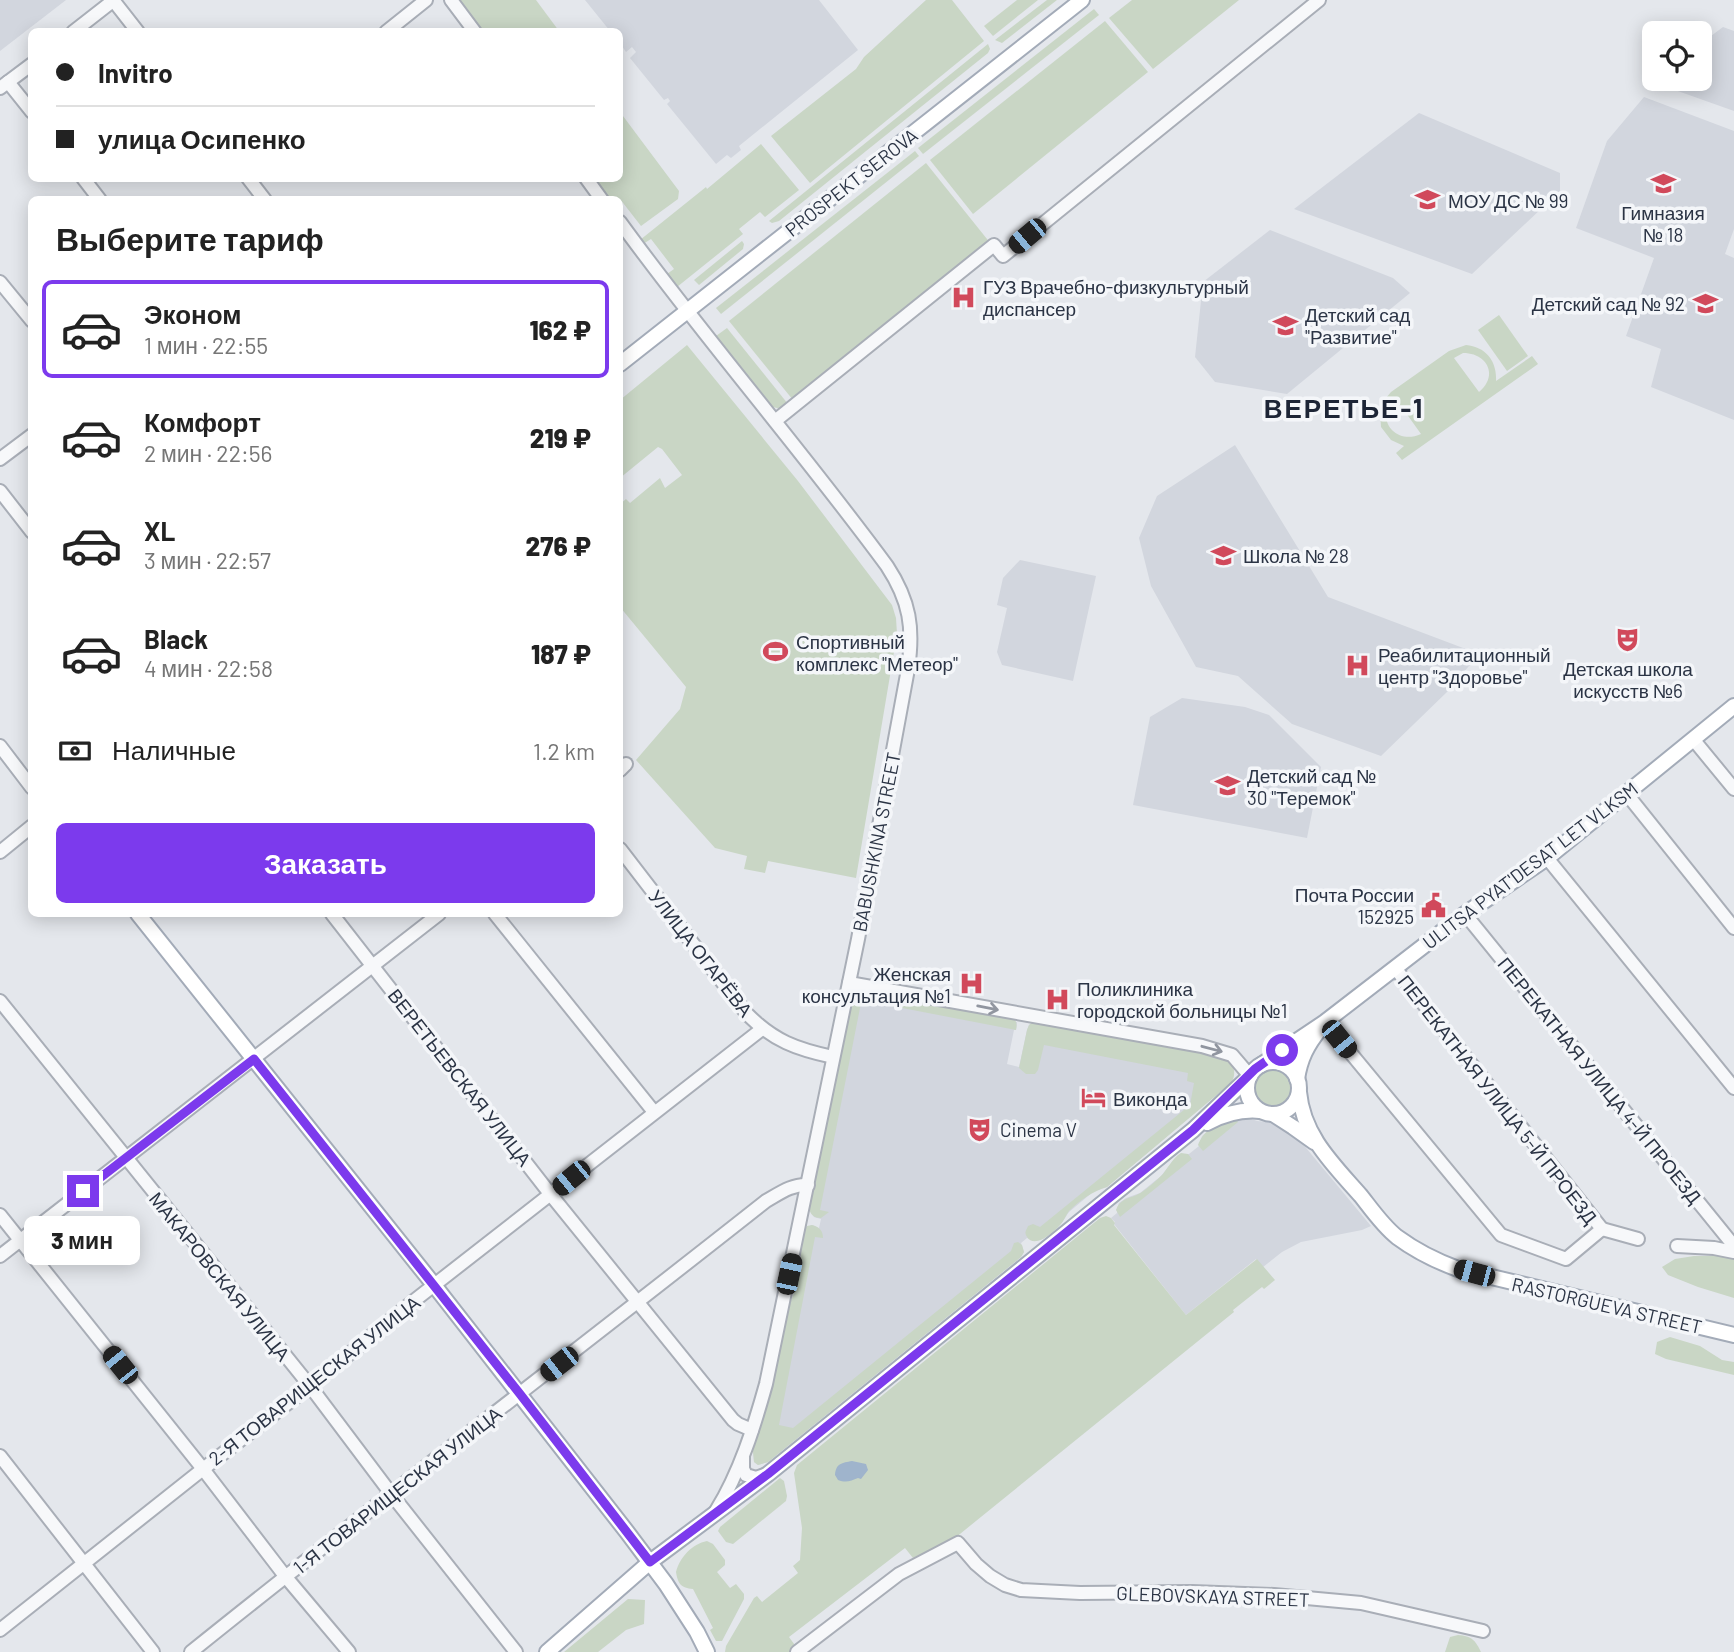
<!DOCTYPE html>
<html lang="ru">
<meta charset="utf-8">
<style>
body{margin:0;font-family:Barlow,sans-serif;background:#f6f6f6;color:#222;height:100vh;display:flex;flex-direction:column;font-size:26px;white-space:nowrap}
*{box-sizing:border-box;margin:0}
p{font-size:23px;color:#767676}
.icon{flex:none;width:38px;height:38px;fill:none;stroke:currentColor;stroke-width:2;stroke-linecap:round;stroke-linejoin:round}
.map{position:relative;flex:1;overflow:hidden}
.side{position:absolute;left:28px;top:196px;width:595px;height:721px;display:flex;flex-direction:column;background:#fff;border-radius:10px;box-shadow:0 4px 18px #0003}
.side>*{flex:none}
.top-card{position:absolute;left:28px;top:28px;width:595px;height:154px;border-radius:10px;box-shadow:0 4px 18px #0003;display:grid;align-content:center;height:154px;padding:0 28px;background:#fff}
.buttons{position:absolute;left:1642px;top:21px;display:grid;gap:14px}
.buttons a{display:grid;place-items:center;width:70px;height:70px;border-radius:10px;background:#fff;box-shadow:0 4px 18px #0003;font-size:35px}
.end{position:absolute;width:32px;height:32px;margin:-16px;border:9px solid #7c3aed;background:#fff;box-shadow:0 0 0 4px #fff}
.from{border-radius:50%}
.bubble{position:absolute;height:49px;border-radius:10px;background:#fff;box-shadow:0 4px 18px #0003;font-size:23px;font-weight:800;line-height:49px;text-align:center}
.car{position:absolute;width:21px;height:42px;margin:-21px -10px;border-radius:9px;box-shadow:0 0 5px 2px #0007;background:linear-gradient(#222 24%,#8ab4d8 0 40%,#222 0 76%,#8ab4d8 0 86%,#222 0)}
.top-card b{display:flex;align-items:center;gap:24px;height:66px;font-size:26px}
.top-card b+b{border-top:2px solid #e0e0e0}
.top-card i{width:18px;height:18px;background:#222}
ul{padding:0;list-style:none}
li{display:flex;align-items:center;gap:21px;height:98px;margin:0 14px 10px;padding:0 14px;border:4px solid transparent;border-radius:10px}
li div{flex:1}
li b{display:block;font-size:26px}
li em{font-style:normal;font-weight:800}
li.selected{border-color:#7c3aed}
li>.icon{width:63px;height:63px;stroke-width:1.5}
h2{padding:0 28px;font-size:32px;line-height:84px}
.pay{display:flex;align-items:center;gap:18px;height:77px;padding:0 28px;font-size:26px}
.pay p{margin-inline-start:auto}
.cta{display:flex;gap:14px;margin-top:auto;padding:14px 28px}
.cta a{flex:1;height:80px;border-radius:10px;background:#7c3aed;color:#fff;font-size:28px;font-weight:800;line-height:80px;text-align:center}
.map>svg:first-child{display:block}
.built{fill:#d2d6de}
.green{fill:#c9d6c5;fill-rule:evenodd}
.water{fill:#9fb4cc}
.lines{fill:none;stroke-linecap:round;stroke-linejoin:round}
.minor-casing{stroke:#a9aeb7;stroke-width:16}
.major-casing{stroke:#a3abb8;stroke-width:18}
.minor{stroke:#f7f8fa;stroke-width:12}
.major{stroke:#fff;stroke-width:14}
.oneway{stroke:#9196a0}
.route{stroke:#7c3aed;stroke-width:9}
.labels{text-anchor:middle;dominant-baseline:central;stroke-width:7;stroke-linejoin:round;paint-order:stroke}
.street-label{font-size:19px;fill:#2b3445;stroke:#f4f6f9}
.poi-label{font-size:19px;fill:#2b3445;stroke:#f4f6f9;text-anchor:start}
.district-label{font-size:26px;font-weight:bold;letter-spacing:2px;fill:#1d2536;stroke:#f4f6f9}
</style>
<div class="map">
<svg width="1734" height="1652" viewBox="0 0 1734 1652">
<rect width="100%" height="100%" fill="#e4e7ec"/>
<g class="built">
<polygon points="0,0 66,0 0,51"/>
<polygon points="585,0 819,0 858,50 739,146 741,150 731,158 727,155 716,164 667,104 670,101 668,98 664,100 630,58 636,52 632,47 626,52 620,43 620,32 610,31"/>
<polygon points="1723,27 1734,31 1734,111 1675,90 1680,79 1699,79 1699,45"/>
<polygon points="1644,97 1734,131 1734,229 1725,254 1734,258 1734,420 1651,387 1661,349 1626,336 1654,258 1576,228 1607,141"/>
<polygon points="1419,113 1560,173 1560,191 1472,274 1294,209"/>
<polygon points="1270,230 1393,278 1410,293 1287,394 1215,382 1195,357 1203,282"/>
<polygon points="1235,445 1328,597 1479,654 1448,691 1381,756 1292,724 1238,676 1196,667 1151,586 1139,538 1157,496"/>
<polygon points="1020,560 1096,576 1073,681 1002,665 997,652 1007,608 997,605 1003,578"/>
<polygon points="1182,698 1245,707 1269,715 1321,767 1307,838 1133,805 1150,717"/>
<polygon points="864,994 1017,1022 1016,1030 1014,1030 1007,1064 1019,1067 1027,1030 1029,1025 1033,1022 1234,1068 1233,1080 1107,1187 1094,1191 1069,1212 1060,1225 1043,1239 1034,1241 1027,1238 1021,1243 1024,1252 1021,1257 768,1462 758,1465 754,1462 753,1451 773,1383 785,1318 794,1293 800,1262 800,1244 805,1228 812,1225 819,1228 821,1219 814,1217 809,1209 851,1004"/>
<polygon points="1244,1116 1257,1121 1276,1123 1292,1131 1371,1226 1362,1230 1301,1242 1282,1252 1263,1267 1256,1259 1186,1315 1114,1224 1115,1222 1111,1218 1117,1213 1117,1208 1119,1203 1126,1198 1140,1193 1161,1176 1178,1155 1189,1154 1199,1146 1202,1136 1221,1121"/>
</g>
<g class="green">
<polygon points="457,0 536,0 559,31 481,31"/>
<polygon points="926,0 952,0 984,41 810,183 771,136 856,69 864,57"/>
<polygon points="1017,0 1038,0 993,36 984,26"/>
<polygon points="1047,0 1057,0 1002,43 995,40"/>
<polygon points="1132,0 1239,0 1153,69 1109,18"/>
<polygon points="1094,9 1099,15 923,154 918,148"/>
<polygon points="1105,21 1148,72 973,214 930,160"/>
<polygon points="988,44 990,49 988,53 779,221 772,223 769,221"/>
<polygon points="620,112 679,191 678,199 641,226 620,199 608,199 592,179 620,178"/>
<polygon points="761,144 799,190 765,217 760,212 739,229 743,234 677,287 667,274 674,269 651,239 643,244 640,240 706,187 707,189"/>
<polygon points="915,151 919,156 721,314 716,308"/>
<polygon points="926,163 991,244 793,400 729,321"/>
<polygon points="742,241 744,244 743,249 699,285 694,280"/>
<polygon points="1499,315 1528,356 1507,371 1478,330"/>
<polygon points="727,328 788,404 781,409 773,407 716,336"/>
<polygon points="687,345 798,481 892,605 896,618 897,634 856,878 768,861 765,873 744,869 747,856 715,848 636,760 680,709 686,687 620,607 620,504 626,499 630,503 660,478 665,488 682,475 662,449 658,447 620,478 620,400"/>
<path d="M 1466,345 C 1486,347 1497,361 1496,381 L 1532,356 L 1538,364 L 1402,460 L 1396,453 L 1404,446 L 1391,440 L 1381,427 L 1380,410 L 1386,398 L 1391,392 L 1449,351 ZM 1463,353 C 1487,353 1499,375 1479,392 L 1454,358 ZM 1396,399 L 1421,434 C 1395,446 1373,417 1396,399 Z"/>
<path d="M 869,993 L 1014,1018 C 1017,1023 1017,1025 1016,1030 L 866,1001 L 861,1003 L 820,1210 L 829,1212 L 821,1218 C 814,1218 811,1215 809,1209 L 847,1014 C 852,1003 857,996 869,993 Z"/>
<path d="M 1033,1022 L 1223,1057 C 1233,1063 1238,1072 1231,1083 L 1107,1187 C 1093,1191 1080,1200 1069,1211 C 1066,1215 1064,1221 1060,1225 C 1054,1232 1035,1249 1027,1237 C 1024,1232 1026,1231 1028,1226 L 1033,1224 L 1040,1227 L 1190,1105 L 1194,1083 L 1187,1081 L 1188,1073 L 1044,1045 L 1038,1070 L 1035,1074 L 1026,1074 L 1019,1068 L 1027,1030 L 1029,1025 Z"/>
<circle cx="1273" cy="1088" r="23"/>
<path d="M 1235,1117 L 1238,1122 L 1203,1151 L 1198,1145 C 1203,1130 1220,1121 1235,1117 Z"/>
<path d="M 1181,1153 L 1188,1154 L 1192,1159 L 1120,1217 L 1116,1210 C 1121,1197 1131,1199 1142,1192 C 1149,1187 1157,1180 1163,1174 C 1169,1166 1173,1158 1181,1153 Z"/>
<polygon points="1106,1216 1111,1218 1115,1223 1114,1225 1186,1315 1257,1259 1275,1280 1264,1289 1262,1287 1233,1310 1234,1312 955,1538 913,1558 905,1548 789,1637 797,1648 791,1652 725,1652 726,1646 754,1598 757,1596 762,1602 798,1573 793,1566 800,1560 802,1528 794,1473 797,1465 1100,1218"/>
<path d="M 812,1225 C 819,1227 823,1230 823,1238 L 815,1237 L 779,1425 L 793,1428 L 1011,1251 L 1014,1243 L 1018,1242 L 1022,1245 L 1024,1252 L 1021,1257 L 768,1462 L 758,1465 L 754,1462 L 753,1451 L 773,1383 L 785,1318 L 794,1293 L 801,1262 L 800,1244 L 803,1232 L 807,1226 Z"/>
<polygon points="1694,1256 1723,1256 1734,1257 1734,1298 1698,1287 1668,1275 1662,1267 1675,1259"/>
<polygon points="1670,1337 1700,1346 1722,1360 1734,1362 1734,1375 1666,1359 1655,1354 1657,1342"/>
<polygon points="780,1478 784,1481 787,1496 786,1501 733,1544 726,1542 718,1531 720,1527"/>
<path d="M 707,1541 L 713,1544 L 725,1560 L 725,1565 L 717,1572 L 730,1588 L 736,1584 L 744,1594 L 744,1599 L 722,1641 L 716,1641 L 710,1630 L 713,1628 L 693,1589 C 681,1588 678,1584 676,1572 C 680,1557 692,1544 707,1541 Z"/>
<polygon points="628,1599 645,1600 644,1624 626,1630 598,1652 564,1652"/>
<path d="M 1458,1635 C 1472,1636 1475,1640 1481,1652 L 1445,1652 L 1450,1637 Z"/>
</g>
<path class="water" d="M 852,1461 L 866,1464 L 868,1470 L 861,1479 L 858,1478 C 851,1481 846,1483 838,1480 L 835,1475 C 836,1463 842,1463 852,1461 Z"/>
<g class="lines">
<defs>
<g id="minor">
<polyline points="113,0 138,32"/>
<polyline points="451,0 475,32"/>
<polyline points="73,32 114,0"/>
<polyline points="386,32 426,0"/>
<polyline points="8,82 32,112"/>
<polyline points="0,88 32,64"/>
<polyline points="83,178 100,200"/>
<polyline points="248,178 265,200"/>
<polyline points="586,178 602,200"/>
<path d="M 620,222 C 705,339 801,449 887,566 C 910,601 914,628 908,669 L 858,939 L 766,1384 C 754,1427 740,1472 716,1511"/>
<polyline points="0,282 32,321"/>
<polyline points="775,421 994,245 1003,256 1319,0"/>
<polyline points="0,459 32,435"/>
<polyline points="0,491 32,532"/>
<polyline points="1693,739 1734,789"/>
<polyline points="0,746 32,788"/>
<polyline points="620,770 626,764"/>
<polyline points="1626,793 1734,928"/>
<path d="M 620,849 L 747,1014 C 774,1041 796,1049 833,1057"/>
<polyline points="0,852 32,826"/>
<polyline points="1547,858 1734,1088"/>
<polyline points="332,914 551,1195 733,1420 738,1424 752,1430"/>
<polyline points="495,914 654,1112"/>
<polyline points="1465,914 1734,1246"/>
<polyline points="1395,968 1602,1229"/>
<polyline points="849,983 1202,1046 1232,1055 1250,1076"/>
<polyline points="0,1001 310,1386 392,1495 516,1652"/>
<polyline points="1325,1022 1501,1235 1566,1259 1602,1229"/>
<polyline points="0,1215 203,1469 285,1576 349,1652"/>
<polyline points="1602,1229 1638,1239"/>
<polyline points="1677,1246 1714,1248 1734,1252"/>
<polyline points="0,1256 439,914"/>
<polyline points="0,1456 153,1652"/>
<polyline points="743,1457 743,1469 746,1475 756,1478 767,1474"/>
<polyline points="0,1630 203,1469 310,1386 415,1300 762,1029"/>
<path d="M 191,1652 C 381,1499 575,1352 766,1201 C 780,1193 792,1184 808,1185"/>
<polyline points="797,1652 899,1574 958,1543 976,1564 990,1576 1005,1585 1021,1590 1080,1593 1192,1592 1274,1595 1361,1603 1483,1631"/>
</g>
<g id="major">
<polyline points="620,364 1082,0"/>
<polyline points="138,914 434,1285 627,1532 666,1584 697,1632 707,1652"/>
<circle cx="1273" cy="1088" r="26"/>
<polyline points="1261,1065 1325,1022 1465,914 1547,858 1734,706"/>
<path d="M 1297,1079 C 1300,1059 1307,1045 1320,1029"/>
<path d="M 1299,1092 C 1303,1136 1333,1164 1361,1196 C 1372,1210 1383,1226 1397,1237 C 1416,1251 1436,1261 1458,1269 L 1734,1335"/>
<polyline points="1273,1114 1293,1127 1314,1142"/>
<path d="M 1207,1123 C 1224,1114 1240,1109 1260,1111"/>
<polyline points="547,1652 650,1562 768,1474 1193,1130 1250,1076"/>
</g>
</defs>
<use href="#minor" class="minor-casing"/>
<use href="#major" class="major-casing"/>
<use href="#minor" class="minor"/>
<use href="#major" class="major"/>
</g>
<defs><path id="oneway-shaft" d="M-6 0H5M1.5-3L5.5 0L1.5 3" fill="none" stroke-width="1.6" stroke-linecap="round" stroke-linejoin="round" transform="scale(1.75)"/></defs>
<g class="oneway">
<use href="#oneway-shaft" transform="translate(988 1008) rotate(11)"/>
<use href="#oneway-shaft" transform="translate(1212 1049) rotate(15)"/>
</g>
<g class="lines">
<polyline class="route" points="83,1191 254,1059 520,1394 650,1562 768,1474 1193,1130 1255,1069 1282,1050"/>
</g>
<defs>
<symbol id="school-bare" viewBox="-9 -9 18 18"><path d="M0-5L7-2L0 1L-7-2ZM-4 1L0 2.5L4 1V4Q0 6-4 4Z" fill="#d1495b" stroke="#f4f6f9" stroke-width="2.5" paint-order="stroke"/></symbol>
<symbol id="hospital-bare" viewBox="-9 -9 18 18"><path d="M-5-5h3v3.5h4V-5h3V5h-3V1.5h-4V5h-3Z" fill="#d1495b" stroke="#f4f6f9" stroke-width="2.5" paint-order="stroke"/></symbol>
<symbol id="theatre-bare" viewBox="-9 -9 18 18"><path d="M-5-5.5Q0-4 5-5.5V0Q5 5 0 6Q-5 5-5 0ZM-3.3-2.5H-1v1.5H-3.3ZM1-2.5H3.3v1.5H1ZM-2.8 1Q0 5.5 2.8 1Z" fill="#d1495b" stroke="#f4f6f9" stroke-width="2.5" paint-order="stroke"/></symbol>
<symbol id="stadium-bare" viewBox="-9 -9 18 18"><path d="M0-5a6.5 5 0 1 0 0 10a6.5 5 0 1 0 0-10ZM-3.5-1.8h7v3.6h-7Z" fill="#d1495b" stroke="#f4f6f9" stroke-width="2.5" paint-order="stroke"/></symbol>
<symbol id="civic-bare" viewBox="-9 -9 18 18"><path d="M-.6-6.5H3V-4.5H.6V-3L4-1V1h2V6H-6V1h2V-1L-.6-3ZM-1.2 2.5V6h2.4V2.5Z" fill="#d1495b" stroke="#f4f6f9" stroke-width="2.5" paint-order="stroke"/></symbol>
<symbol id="hotel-bare" viewBox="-9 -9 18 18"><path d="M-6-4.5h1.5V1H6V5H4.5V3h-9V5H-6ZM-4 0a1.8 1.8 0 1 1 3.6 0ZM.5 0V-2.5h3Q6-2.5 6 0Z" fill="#d1495b" stroke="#f4f6f9" stroke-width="2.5" paint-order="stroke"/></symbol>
</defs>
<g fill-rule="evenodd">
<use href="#school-bare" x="1646" y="166" width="35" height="35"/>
<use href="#school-bare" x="1410" y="182" width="35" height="35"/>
<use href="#hospital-bare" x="946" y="280" width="35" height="35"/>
<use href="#school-bare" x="1688" y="286" width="35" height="35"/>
<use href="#school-bare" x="1268" y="308" width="35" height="35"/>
<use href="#school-bare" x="1206" y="538" width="35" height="35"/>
<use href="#theatre-bare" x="1610" y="622" width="35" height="35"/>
<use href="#stadium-bare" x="758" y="634" width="35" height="35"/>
<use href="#hospital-bare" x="1340" y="648" width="35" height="35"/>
<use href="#school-bare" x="1210" y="768" width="35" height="35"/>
<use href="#civic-bare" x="1416" y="888" width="35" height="35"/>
<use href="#hospital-bare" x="954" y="966" width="35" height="35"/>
<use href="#hospital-bare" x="1040" y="982" width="35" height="35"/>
<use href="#hotel-bare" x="1076" y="1080" width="35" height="35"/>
<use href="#theatre-bare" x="962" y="1112" width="35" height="35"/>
</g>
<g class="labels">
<g class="street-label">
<text transform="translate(851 182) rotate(-38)">PROSPEKT SEROVA</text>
<text transform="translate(876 842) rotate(-79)">BABUSHKINA STREET</text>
<text transform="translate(1530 865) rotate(-37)">ULITSA PYAT'DESAT LET VLKSM</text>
<text transform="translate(701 953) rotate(52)">УЛИЦА ОГАРЁВА</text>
<text transform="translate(460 1077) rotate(52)">ВЕРЕТЬЕВСКАЯ УЛИЦА</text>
<text transform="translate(1600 1080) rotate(51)">ПЕРЕКАТНАЯ УЛИЦА 4-Й ПРОЕЗД</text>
<text transform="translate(1498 1099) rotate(52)">ПЕРЕКАТНАЯ УЛИЦА 5-Й ПРОЕЗД</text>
<text transform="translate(220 1276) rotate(51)">МАКАРОВСКАЯ УЛИЦА</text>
<text transform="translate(1607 1305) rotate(13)">RASTORGUEVA STREET</text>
<text transform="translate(314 1380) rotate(-38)">2-Я ТОВАРИЩЕСКАЯ УЛИЦА</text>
<text transform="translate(397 1490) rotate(-38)">1-Я ТОВАРИЩЕСКАЯ УЛИЦА</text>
<text transform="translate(1213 1596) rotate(2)">GLEBOVSKAYA STREET</text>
</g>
<g class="poi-label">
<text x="1448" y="200">МОУ ДС № 99</text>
<text x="1663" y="212" text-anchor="middle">Гимназия<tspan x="1663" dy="22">№ 18</tspan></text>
<text x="983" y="286">ГУЗ Врачебно-физкультурный<tspan x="983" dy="22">диспансер</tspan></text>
<text x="1685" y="303" text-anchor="end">Детский сад № 92</text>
<text x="1305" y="314">Детский сад<tspan x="1305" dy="22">"Развитие"</tspan></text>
<text x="1243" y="555">Школа № 28</text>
<text x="796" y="641">Спортивный<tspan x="796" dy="22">комплекс "Метеор"</tspan></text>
<text x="1378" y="654">Реабилитационный<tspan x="1378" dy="22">центр "Здоровье"</tspan></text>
<text x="1628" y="668" text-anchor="middle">Детская школа<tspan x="1628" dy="22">искусств №6</tspan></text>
<text x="1247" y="775">Детский сад №<tspan x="1247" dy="22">30 "Теремок"</tspan></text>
<text x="1414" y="894" text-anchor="end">Почта России<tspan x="1414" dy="22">152925</tspan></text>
<text x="951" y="973" text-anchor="end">Женская<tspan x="951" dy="22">консультация №1</tspan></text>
<text x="1077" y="988">Поликлиника<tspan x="1077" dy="22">городской больницы №1</tspan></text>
<text x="1113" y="1098">Виконда</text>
<text x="1000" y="1129">Cinema V</text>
</g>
<g class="district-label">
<text x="1344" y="407">ВЕРЕТЬЕ-1</text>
</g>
</g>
</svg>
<div class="buttons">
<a><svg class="icon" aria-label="locate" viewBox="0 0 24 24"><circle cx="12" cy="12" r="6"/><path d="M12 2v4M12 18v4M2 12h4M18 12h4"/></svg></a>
</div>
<i class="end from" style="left:1282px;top:1050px"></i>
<i class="end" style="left:83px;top:1191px"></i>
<div class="bubble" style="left:24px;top:1216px;width:116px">3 мин</div>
<i class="car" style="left:1027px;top:236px;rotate:230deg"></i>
<i class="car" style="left:1339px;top:1039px;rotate:141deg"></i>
<i class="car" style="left:571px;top:1178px;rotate:231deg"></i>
<i class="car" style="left:1474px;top:1273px;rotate:285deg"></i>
<i class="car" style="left:789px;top:1274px;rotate:12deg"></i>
<i class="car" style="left:559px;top:1364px;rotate:232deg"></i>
<i class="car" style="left:120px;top:1365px;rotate:321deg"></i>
<div class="top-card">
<b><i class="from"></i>Invitro</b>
<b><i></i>улица Осипенко</b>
</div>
<section class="side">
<h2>Выберите тариф</h2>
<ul>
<li class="selected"><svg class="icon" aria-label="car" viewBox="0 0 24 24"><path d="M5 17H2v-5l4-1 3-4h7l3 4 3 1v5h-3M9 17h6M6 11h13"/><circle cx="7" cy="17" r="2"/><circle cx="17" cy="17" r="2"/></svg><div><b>Эконом</b><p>1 мин · 22:55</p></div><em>162 ₽</em></li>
<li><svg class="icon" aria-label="car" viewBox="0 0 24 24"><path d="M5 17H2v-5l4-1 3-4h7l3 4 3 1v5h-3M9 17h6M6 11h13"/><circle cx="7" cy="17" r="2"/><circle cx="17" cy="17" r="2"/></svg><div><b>Комфорт</b><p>2 мин · 22:56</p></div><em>219 ₽</em></li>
<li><svg class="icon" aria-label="car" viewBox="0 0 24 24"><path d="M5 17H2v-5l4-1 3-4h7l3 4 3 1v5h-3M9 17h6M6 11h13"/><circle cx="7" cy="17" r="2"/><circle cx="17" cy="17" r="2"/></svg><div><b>XL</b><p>3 мин · 22:57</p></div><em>276 ₽</em></li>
<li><svg class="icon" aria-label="car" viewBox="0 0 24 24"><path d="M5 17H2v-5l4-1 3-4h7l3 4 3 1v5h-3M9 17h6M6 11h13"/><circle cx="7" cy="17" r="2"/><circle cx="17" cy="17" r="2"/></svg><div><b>Black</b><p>4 мин · 22:58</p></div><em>187 ₽</em></li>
</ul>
<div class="pay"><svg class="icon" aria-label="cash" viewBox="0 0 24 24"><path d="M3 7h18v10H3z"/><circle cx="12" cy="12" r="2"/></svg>Наличные<p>1.2 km</p></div>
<div class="cta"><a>Заказать</a></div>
</section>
</div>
